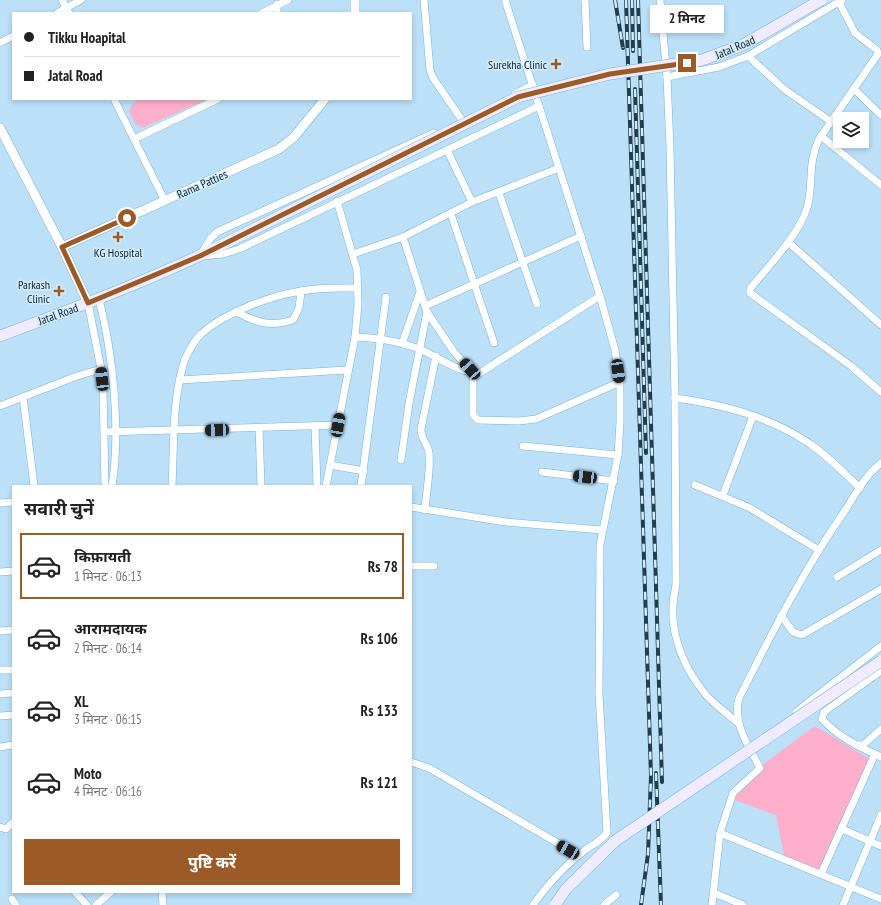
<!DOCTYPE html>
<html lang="hi">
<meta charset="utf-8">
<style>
body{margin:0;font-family:"PT Sans Narrow","Noto Sans Devanagari",sans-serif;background:#f2f2f2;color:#222;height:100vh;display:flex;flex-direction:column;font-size:15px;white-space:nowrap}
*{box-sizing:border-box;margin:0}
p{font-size:13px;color:#767676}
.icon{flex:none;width:22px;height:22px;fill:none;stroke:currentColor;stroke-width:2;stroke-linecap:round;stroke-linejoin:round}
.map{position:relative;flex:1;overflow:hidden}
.sheet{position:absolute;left:12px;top:485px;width:400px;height:408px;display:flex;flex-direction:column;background:#fff;border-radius:0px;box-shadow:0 2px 6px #0003}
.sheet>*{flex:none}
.banner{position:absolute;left:12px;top:12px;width:400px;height:88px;border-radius:0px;box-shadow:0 2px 6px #0003;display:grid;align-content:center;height:88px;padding:0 12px;background:#fff}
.fabs{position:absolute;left:833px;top:112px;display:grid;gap:8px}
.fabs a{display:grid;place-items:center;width:36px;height:36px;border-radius:0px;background:#fff;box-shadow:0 2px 6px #0003;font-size:20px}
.end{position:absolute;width:18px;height:18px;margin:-9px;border:5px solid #9c5b26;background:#fff;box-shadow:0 0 0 2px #fff}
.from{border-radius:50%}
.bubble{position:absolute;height:28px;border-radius:0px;background:#fff;box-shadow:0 2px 6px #0003;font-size:13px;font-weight:700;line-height:28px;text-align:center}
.car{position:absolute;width:12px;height:24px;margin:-12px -6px;border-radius:5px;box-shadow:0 0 3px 1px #0007;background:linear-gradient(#222 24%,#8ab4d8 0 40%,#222 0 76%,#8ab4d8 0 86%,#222 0)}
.banner b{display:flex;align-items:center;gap:14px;height:38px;font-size:15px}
.banner b+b{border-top:1px solid #e0e0e0}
.banner i{width:10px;height:10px;background:#222}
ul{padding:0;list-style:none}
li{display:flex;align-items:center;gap:12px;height:66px;margin:0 8px 6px;padding:0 4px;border:2px solid transparent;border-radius:0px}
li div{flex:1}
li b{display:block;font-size:15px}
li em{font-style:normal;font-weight:700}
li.on{border-color:#9c5b26}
li>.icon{width:36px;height:36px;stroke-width:1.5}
h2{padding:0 12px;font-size:18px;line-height:48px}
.cta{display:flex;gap:8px;margin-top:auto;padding:8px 12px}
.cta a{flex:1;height:46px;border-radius:0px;background:#9c5b26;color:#fff;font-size:16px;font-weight:700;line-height:46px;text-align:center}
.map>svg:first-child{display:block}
.green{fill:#feafcb}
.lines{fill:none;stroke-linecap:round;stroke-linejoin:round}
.minor-casing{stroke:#75b4db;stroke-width:8}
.tertiary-casing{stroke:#75b4db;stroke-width:10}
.secondary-casing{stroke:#75b4db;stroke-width:12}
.minor{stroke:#fff;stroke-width:7}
.tertiary{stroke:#fff;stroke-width:9}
.secondary{stroke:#f0ecfe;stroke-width:11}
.rail-casing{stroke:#213e4e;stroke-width:4}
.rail{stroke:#d3ecfc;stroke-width:2.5;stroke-dasharray:8;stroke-linecap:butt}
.secondary-bridge-casing{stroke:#75b4db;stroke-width:12;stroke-linecap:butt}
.secondary-bridge{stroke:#f0ecfe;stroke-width:11}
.route{stroke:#9c5b26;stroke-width:5}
.poi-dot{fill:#9c5b26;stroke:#d3ecfc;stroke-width:1.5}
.labels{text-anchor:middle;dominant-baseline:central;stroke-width:3;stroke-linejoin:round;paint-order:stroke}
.street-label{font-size:12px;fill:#092433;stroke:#d3ecfc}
.poi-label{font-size:12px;fill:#092433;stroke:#d3ecfc;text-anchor:end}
</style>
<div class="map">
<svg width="881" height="905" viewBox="0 0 881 905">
<rect width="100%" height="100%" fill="#bbe0f8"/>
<g class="green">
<polygon points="139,99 208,99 144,127 136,125 129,111 134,102"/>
<polygon points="815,726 870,759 818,871 784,856 776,815 732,799 736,784"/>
</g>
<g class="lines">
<defs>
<g id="minor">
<polyline points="62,0 69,13"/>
<polyline points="424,0 430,70 433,78 462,120"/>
<path d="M 505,0 L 600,296 L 615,350 L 620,382 L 620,423 L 618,455 L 600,545 L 599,694 L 607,832 C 604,839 594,844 588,848 C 567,863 548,884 533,905"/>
<polyline points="585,0 587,47"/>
<path d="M 660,0 L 667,77 L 670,148 L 675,398 L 676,584 C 675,592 673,599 673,606 C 671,638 686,672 707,696 C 716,706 728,714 738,723"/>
<path d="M 839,2 L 855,33 L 877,50 L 878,54 L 819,139 C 807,164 814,185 807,208 C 800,233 767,268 750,289 L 750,293 L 851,366 L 881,392"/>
<polyline points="57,13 81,0"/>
<polyline points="262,13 288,0"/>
<polyline points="277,13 277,4"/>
<polyline points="0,43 13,36"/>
<polyline points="748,56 784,89 830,121"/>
<polyline points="667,77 719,67 748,56 842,0"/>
<polyline points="854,89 881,115"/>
<polyline points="515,94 533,85"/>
<polyline points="114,99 165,201"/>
<polyline points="821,136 881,185"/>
<polyline points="134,139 218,99"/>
<polyline points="447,150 472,202"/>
<polyline points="499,193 537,304"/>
<polyline points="451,214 494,343"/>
<polyline points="403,237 427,312 454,352 473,373 473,415 478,420 519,421 536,419 620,382"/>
<polyline points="788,242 881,325"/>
<polyline points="201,254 210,239 217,232 434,133"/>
<polyline points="353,254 403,237 472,202 559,168"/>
<polyline points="202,256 223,254 239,249 539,106"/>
<path d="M 99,299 C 113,354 121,430 112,486"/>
<polyline points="88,303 101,369 103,389 105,486"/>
<polyline points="425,306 581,236"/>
<path d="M 237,312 C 256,323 271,327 293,320 L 299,308 L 301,291"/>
<path d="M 355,337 C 377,338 400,341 421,350 C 441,358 458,373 480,373 L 600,296"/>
<polyline points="402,344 420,292"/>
<polyline points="180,380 347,370"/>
<polyline points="23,397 34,486"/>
<path d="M 675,398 C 720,404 772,417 810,444 C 828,456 844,473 860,488"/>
<polyline points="0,406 77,376 101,369"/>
<polyline points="315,426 317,486"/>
<polyline points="259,428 261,486"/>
<polyline points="104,432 338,425"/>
<polyline points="523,446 618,455"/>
<polyline points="401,460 409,403 427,312"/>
<polyline points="330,465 364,471"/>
<polyline points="542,472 614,481"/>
<polyline points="695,485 750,508 819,550"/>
<path d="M 172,486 C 174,447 172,397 185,359 C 189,351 194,340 201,334 C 224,313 270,296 301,291 C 320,287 339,288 358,288"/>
<polyline points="326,486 355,337 358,304 357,270 337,201"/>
<polyline points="361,486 386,297"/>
<polyline points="723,495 753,416"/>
<polyline points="0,503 13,502"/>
<polyline points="411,507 506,522 602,530"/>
<path d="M 425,510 C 426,493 431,469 429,453 C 428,443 421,441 421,429 L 436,356"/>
<polyline points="411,566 434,566"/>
<polyline points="0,572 13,571"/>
<polyline points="837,577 881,550"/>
<polyline points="781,615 793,632 802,635 881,589"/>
<polyline points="0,631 13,630"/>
<polyline points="0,670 13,670"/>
<path d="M 881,671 L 824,712 L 822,719 C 838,737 860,747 881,757"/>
<polyline points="0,694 13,693"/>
<polyline points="796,712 881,646"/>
<polyline points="0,716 13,715"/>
<polyline points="857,745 863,745 881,729"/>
<polyline points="0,747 13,745"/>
<polyline points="411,762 429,768 578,855"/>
<polyline points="0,827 6,829 13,822"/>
<polyline points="842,829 881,846"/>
<polyline points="720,833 881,899"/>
<polyline points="821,874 875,754"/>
<polyline points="75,892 87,905"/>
<polyline points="162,892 163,905"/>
<polyline points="714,893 743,905"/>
<polyline points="12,899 16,905"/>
<polyline points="96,905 111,892"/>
<polyline points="604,905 616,895"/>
<path d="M 712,905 L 720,833 L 733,793 L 760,768 C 749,746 732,724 739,698 C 772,633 804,569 846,509 C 856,493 866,475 881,463"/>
<polyline points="843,905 881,815"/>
</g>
<g id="tertiary">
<polyline points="355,0 355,13"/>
<polyline points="0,128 62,247 88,303"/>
<polyline points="62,247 279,149 294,137 325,99"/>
</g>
<path id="secondary" d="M 0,336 C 78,307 156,278 230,241"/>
</defs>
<use href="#minor" class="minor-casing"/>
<use href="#tertiary" class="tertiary-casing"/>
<use href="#secondary" class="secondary-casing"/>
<use href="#minor" class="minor"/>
<use href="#tertiary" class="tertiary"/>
<use href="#secondary" class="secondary"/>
<defs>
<g id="rail">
<polyline points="615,0 623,48"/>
<polyline points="626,0 651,776 648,854 641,905"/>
<polyline points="632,0 633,51"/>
<polyline points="638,0 662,782"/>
<polyline points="635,89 646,453"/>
<polyline points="656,773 661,905"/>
</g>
</defs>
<use href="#rail" class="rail-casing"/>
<use href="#rail" class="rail"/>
<defs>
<g id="secondary-bridge">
<polyline points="230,241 518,97 610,74 702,60 743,45 821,0"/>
<polyline points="555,905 566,889 615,841 881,661"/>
</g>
</defs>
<use href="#secondary-bridge" class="secondary-bridge-casing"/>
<use href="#secondary-bridge" class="secondary-bridge"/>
</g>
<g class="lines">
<polyline class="route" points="127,218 62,247 88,303 200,256 518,97 610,74 687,63"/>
</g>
<g class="poi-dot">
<path d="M554 58h4v4h4v4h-4v4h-4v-4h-4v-4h4z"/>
<path d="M116 231h4v4h4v4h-4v4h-4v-4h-4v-4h4z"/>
<path d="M57 285h4v4h4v4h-4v4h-4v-4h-4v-4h4z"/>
</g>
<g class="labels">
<g class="street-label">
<text transform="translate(735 47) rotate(-23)">Jatal Road</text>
<text transform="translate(202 184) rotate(-24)">Rama Patties</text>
<text transform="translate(58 314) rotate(-20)">Jatal Road</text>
</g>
<g class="poi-label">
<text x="547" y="64">Surekha Clinic</text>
<text x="118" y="252" text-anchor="middle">KG Hospital</text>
<text x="50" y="284">Parkash<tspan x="50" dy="14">Clinic</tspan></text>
</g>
</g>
</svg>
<div class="fabs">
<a><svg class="icon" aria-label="layers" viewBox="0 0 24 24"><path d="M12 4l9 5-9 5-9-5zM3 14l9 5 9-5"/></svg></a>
</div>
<i class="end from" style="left:127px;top:218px"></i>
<i class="end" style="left:687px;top:63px"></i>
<div class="bubble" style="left:650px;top:5px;width:74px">2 मिनट</div>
<i class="car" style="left:470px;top:369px;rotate:318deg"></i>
<i class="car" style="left:618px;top:371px;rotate:172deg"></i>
<i class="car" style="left:102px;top:379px;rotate:354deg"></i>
<i class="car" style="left:338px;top:425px;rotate:10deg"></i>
<i class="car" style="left:217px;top:430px;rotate:268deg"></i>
<i class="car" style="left:585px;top:477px;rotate:277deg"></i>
<i class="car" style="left:568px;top:850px;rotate:300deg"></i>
<div class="banner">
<b><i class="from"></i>Tikku Hoapital</b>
<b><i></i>Jatal Road</b>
</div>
<section class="sheet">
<h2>सवारी चुनें</h2>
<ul>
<li class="on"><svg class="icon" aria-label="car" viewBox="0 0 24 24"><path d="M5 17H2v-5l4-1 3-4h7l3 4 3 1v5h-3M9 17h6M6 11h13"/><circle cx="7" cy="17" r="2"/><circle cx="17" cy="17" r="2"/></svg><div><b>किफ़ायती</b><p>1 मिनट · 06:13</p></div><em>Rs 78</em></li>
<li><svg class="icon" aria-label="car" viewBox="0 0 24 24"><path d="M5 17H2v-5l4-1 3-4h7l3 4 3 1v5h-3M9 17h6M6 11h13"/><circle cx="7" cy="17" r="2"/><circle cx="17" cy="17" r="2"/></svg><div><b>आरामदायक</b><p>2 मिनट · 06:14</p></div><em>Rs 106</em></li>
<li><svg class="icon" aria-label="car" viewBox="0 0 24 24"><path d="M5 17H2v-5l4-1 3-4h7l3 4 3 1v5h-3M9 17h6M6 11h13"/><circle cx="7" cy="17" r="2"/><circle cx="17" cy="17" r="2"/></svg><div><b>XL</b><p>3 मिनट · 06:15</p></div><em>Rs 133</em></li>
<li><svg class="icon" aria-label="car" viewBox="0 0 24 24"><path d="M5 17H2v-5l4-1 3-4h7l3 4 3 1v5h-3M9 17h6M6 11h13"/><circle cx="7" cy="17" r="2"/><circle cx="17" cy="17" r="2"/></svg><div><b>Moto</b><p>4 मिनट · 06:16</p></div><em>Rs 121</em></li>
</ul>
<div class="cta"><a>पुष्टि करें</a></div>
</section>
</div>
